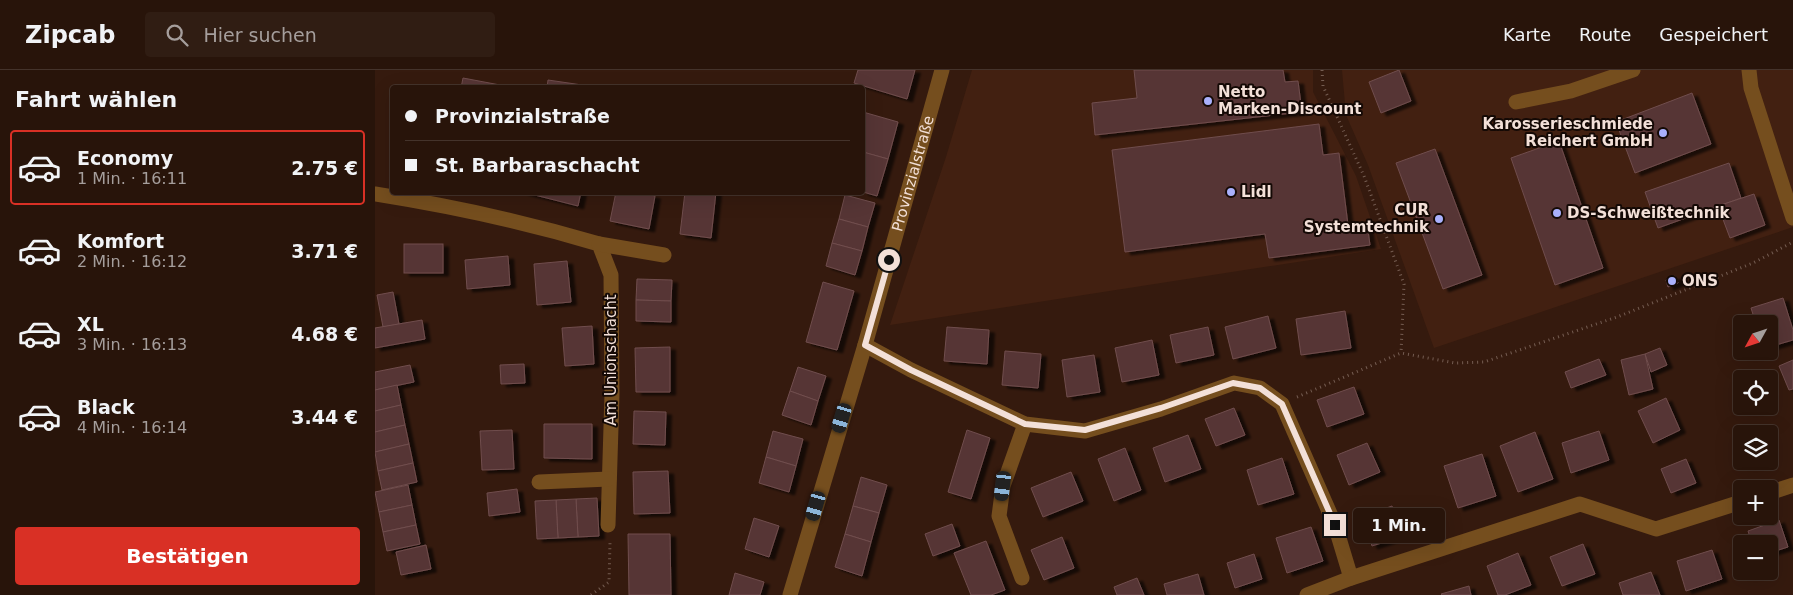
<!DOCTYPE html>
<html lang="de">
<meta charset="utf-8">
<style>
body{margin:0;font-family:"DejaVu Sans",sans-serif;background:#301d13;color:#f1f3f6;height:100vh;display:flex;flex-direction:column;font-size:19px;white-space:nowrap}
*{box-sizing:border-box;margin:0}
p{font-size:16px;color:#a59e9c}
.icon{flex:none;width:28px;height:28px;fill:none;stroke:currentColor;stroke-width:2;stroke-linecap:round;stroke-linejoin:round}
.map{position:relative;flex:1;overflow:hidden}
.details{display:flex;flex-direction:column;background:#28140a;width:375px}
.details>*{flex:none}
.top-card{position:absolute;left:15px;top:15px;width:475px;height:110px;border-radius:5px;box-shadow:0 5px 20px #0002,0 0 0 1px #44332b;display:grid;align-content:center;height:110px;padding:0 15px;background:#28140a}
.needle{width:32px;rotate:230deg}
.controls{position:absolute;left:1358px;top:245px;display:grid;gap:10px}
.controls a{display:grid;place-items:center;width:45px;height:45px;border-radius:5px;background:#28140a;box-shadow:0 5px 20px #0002,0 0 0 1px #44332b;font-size:25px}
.end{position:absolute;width:22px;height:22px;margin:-11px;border:6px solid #f3e0d8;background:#111;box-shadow:0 0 0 2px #111}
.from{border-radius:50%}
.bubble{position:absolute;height:35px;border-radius:5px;background:#28140a;box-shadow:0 5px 20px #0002,0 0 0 1px #44332b;font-size:16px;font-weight:700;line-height:35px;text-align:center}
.car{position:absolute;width:15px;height:30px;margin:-15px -8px;border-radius:6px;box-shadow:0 0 4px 1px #0007;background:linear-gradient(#222 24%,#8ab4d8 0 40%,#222 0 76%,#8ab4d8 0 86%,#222 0)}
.top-card b{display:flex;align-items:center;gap:18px;height:48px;font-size:19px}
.top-card b+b{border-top:1px solid #44332b}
.top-card i{width:12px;height:12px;background:#f1f3f6}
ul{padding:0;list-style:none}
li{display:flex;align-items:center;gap:15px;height:75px;margin:0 10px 8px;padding:0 5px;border:2px solid transparent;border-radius:5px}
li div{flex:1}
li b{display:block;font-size:19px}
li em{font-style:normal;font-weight:700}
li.active{border-color:#d93025}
li>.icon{width:45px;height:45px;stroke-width:1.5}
h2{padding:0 15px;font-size:22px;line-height:60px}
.action{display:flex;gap:10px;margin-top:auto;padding:10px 15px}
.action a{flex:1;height:58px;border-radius:5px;background:#d93025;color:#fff;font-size:20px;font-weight:700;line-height:58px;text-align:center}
header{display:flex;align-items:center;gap:30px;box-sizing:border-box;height:70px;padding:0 25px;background:#28140a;border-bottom:1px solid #44332b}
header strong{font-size:24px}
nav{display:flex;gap:28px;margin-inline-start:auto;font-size:18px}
.search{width:350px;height:45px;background:#301d13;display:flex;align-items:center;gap:12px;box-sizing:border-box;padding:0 18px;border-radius:5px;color:#a59e9c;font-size:19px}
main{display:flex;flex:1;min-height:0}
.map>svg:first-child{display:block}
.built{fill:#422011}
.building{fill:#563535;stroke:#704d4d;filter:url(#shadow)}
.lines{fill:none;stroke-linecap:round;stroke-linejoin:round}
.path{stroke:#755d52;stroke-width:3;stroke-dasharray:1 4;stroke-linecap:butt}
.minor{stroke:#754e1e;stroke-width:15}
.route{stroke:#f3e0d8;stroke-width:6}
.poi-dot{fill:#a9b0fc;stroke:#140905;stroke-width:2}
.labels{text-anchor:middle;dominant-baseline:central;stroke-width:4;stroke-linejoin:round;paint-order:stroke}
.poi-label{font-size:15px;font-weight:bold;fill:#f3e0d8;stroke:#140905;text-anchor:start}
.street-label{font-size:15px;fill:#f3e0d8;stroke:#140905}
</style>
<header>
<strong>Zipcab</strong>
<div class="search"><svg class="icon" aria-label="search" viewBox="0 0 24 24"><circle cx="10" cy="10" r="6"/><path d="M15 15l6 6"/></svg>Hier suchen</div>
<nav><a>Karte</a><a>Route</a><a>Gespeichert</a></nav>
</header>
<main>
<section class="details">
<h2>Fahrt wählen</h2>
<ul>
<li class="active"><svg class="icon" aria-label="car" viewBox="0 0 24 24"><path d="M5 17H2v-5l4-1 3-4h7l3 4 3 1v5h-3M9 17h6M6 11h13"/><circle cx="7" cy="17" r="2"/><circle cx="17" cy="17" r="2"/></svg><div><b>Economy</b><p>1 Min. · 16:11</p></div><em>2.75 €</em></li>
<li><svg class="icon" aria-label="car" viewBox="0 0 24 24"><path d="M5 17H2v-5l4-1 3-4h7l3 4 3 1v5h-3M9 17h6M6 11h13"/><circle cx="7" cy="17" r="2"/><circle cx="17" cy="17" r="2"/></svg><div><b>Komfort</b><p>2 Min. · 16:12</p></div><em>3.71 €</em></li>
<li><svg class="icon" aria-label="car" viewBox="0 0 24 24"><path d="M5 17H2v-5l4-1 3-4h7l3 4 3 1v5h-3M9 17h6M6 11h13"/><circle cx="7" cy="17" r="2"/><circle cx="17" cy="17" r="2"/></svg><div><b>XL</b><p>3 Min. · 16:13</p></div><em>4.68 €</em></li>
<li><svg class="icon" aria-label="car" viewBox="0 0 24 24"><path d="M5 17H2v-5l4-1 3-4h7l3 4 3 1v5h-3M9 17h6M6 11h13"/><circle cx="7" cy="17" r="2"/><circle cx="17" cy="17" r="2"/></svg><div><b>Black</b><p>4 Min. · 16:14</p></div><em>3.44 €</em></li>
</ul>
<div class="action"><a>Bestätigen</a></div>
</section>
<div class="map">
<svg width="1418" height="525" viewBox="0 0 1418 525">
<defs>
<filter id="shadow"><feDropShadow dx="5.5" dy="3" stdDeviation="1" flood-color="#0009"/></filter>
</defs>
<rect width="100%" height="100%" fill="#351a0e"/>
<g class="built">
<polygon points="597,0 938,0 938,22 981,106 1006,179 515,255 571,87"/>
<polygon points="967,0 1418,0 1418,157 1059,278 993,95 971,45"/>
</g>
<g class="building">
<polygon points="483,0 540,0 532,29 479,13"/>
<polygon points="759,0 908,0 910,12 923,11 927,42 720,65 717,33 762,28"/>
<polygon points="1024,0 1036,31 1006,43 994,12"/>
<polygon points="88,8 125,15 125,18 86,18"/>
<polygon points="173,10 214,16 214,18 172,18"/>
<polygon points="1317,23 1336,74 1260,103 1241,52"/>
<polygon points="488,42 523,52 513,89 488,82"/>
<polygon points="944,54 948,85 964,83 973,155 992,153 995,175 894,188 890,164 750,182 737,80"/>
<polygon points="1184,71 1228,198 1180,215 1136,88"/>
<polygon points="1060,79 1107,205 1068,219 1021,93"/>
<polygon points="488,82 513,89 502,126 488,122"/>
<polygon points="1354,93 1366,128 1283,158 1270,122"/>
<polygon points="148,122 206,122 203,136"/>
<polygon points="241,122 262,122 280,126 274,159 235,151"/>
<polygon points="310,122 341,122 336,168 305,164"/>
<polygon points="1379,124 1390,155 1355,168 1343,136"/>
<polygon points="470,125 500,133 493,157 464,149"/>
<polygon points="464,149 493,157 487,181 457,173"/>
<polygon points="457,173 487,181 480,205 451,196"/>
<rect x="29" y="174" width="39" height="29"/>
<polygon points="133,186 135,215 92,219 90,190"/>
<polygon points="192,191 196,232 162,235 159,194"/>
<polygon points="1300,206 1303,213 1293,217 1291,210"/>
<polygon points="262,209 297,210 296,231 261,230"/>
<polygon points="448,212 479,221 462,280 431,272"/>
<polygon points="18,222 24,254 8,257 2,225"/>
<polygon points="1408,228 1418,260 1418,270 1394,277 1394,254 1381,254 1376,238"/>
<polygon points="261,230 296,231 296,252 261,251"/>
<polygon points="970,241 976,278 926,285 921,249"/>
<polygon points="893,246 901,278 858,289 850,257"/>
<polygon points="47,250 50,269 0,278 0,258"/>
<polygon points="217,256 219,294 190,296 187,258"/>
<polygon points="572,257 614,260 612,294 569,291"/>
<polygon points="833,257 839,285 801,293 795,265"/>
<polygon points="777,270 784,305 747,312 740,278"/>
<polygon points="295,277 295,322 261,322 260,278"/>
<polygon points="1285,278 1292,295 1276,302 1270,284"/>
<polygon points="630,281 666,284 663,318 627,315"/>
<polygon points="1270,284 1278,319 1254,325 1246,290"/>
<polygon points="719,285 725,322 692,327 687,290"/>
<polygon points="1224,289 1231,305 1196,318 1190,302"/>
<polygon points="1418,290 1418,319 1414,320 1404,296"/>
<polygon points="149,294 150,313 126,314 125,295"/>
<polygon points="35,295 39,312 0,320 0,302"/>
<polygon points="423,297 451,306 443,331 415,321"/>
<polygon points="22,315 26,335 0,341 0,320"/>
<polygon points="979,317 989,344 952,357 942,330"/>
<polygon points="415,321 443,331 436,355 407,345"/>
<polygon points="1291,328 1305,360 1278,373 1263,341"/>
<polygon points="26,335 30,355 0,362 0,341"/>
<polygon points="859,338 870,365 841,376 830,349"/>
<polygon points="259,341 291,342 290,375 258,374"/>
<polygon points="169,354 217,354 217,389 169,388"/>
<polygon points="30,355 34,374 0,382 0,362"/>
<polygon points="137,360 139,399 107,400 105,361"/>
<polygon points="592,360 615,368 596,429 573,422"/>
<polygon points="398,361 428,369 421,396 391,387"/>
<polygon points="1224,361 1234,390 1196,403 1187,373"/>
<polygon points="1160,362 1178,409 1143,422 1125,376"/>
<polygon points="813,365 826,399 790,412 778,378"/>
<polygon points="992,373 1005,402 974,415 962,385"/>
<polygon points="34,374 38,393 3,401 0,382"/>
<polygon points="750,378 766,420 739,431 723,389"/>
<polygon points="1107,384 1121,426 1083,438 1069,396"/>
<polygon points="391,387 421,396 414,422 384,413"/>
<polygon points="907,388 919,424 883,435 872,400"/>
<polygon points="1311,389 1321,413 1296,423 1286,399"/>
<polygon points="38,393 42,412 7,420 3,401"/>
<polygon points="293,401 295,443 259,444 258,402"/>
<polygon points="696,402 708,431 668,447 656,418"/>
<polygon points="486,407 512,415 504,443 478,436"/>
<polygon points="33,415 37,435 4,442 0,422"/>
<polygon points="142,419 145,442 114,446 112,423"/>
<polygon points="222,428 224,466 203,467 201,429"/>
<polygon points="201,429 203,467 183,468 181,430"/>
<polygon points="181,430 183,468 162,469 160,431"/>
<polygon points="37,435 41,455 8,462 4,442"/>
<polygon points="478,436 504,443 496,472 470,464"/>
<polygon points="1017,436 1028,466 997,476 987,447"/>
<polygon points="379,448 404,456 394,487 370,479"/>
<polygon points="1404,450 1413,477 1394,483 1394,474 1377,474 1373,461"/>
<polygon points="577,454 585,476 558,486 550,464"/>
<polygon points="41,455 45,474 12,481 8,462"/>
<polygon points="936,457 948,491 912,503 901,468"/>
<polygon points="253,464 295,464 296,525 254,525"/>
<polygon points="470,464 496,472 487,506 460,497"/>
<polygon points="687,467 699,498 669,510 656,480"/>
<polygon points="611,471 630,520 616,525 596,525 579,483"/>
<polygon points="1208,474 1220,504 1187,516 1175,487"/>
<polygon points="51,475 56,499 26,505 21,482"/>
<polygon points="1337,480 1347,509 1311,521 1302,491"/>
<polygon points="1143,483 1156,515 1130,525 1123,525 1112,496"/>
<polygon points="879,484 887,509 860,518 852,493"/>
<polygon points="1276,502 1285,525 1248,525 1244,513"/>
<polygon points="360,503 389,512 385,525 354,525"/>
<polygon points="823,504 829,525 792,525 789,514"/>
<polygon points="762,508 769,525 742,525 739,517"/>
<polygon points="1094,516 1096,525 1067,525 1066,524"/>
</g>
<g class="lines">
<g class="path">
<polyline points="947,0 948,16 989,106 1029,214 1026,283"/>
<polyline points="922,327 1026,283 1080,293 1109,292 1242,247 1378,193 1418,172"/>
<polyline points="216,525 234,512 235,473"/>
</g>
<g class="minor">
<polyline points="1374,0 1376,18 1418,148"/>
<polyline points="1141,32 1196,21 1258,0"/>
<path d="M 0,124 C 76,136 150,152 224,174 L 236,205 L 237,324 L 233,455"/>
<polyline points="224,174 289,185"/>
<polyline points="490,275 536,300 650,354 710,361 786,339 859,313 885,318 907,334 960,455 976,508"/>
<polyline points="164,412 234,409"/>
<polyline points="1394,423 1418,415"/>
<polyline points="647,508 624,446 628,416 650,354"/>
<path id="s1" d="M 415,525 L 490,275 L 567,0"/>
<polyline points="932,525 976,508 1205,434 1281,459 1366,432"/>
</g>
</g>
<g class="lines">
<polyline class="route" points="514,190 490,275 536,300 650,354 710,360 786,338 858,313 885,318 907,334 960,455"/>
</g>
<g class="poi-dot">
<circle cx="833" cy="31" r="5"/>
<circle cx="1288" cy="63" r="5"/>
<circle cx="856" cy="122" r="5"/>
<circle cx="1182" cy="143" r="5"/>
<circle cx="1064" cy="149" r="5"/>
<circle cx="1297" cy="211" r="5"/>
</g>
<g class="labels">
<g class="poi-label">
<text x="843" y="22">Netto<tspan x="843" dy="17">Marken-Discount</tspan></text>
<text x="1278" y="54" text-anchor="end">Karosserieschmiede<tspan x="1278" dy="17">Reichert GmbH</tspan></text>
<text x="866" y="122">Lidl</text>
<text x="1054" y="140" text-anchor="end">CUR<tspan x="1054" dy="17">Systemtechnik</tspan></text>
<text x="1192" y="143">DS-Schweißtechnik</text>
<text x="1307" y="211">ONS</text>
</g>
<g class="street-label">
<text stroke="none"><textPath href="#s1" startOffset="439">Provinzialstraße</textPath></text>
<text transform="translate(236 290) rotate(-90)">Am Unionschacht</text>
</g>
</g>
</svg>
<div class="controls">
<a><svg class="needle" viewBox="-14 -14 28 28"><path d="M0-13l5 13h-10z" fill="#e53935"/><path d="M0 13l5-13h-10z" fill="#a59e9c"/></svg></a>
<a><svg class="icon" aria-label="locate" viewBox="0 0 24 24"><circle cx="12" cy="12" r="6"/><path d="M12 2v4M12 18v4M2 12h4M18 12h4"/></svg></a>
<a><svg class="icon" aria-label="layers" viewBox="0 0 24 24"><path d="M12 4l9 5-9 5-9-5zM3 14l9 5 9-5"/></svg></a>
<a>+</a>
<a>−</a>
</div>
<i class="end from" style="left:514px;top:190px"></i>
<i class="end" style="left:960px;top:455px"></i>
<div class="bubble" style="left:978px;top:438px;width:92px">1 Min.</div>
<i class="car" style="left:467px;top:348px;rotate:197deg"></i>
<i class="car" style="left:628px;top:416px;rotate:187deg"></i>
<i class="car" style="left:441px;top:436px;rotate:196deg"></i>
<div class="top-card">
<b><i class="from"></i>Provinzialstraße</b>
<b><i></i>St. Barbaraschacht</b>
</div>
</div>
</main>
